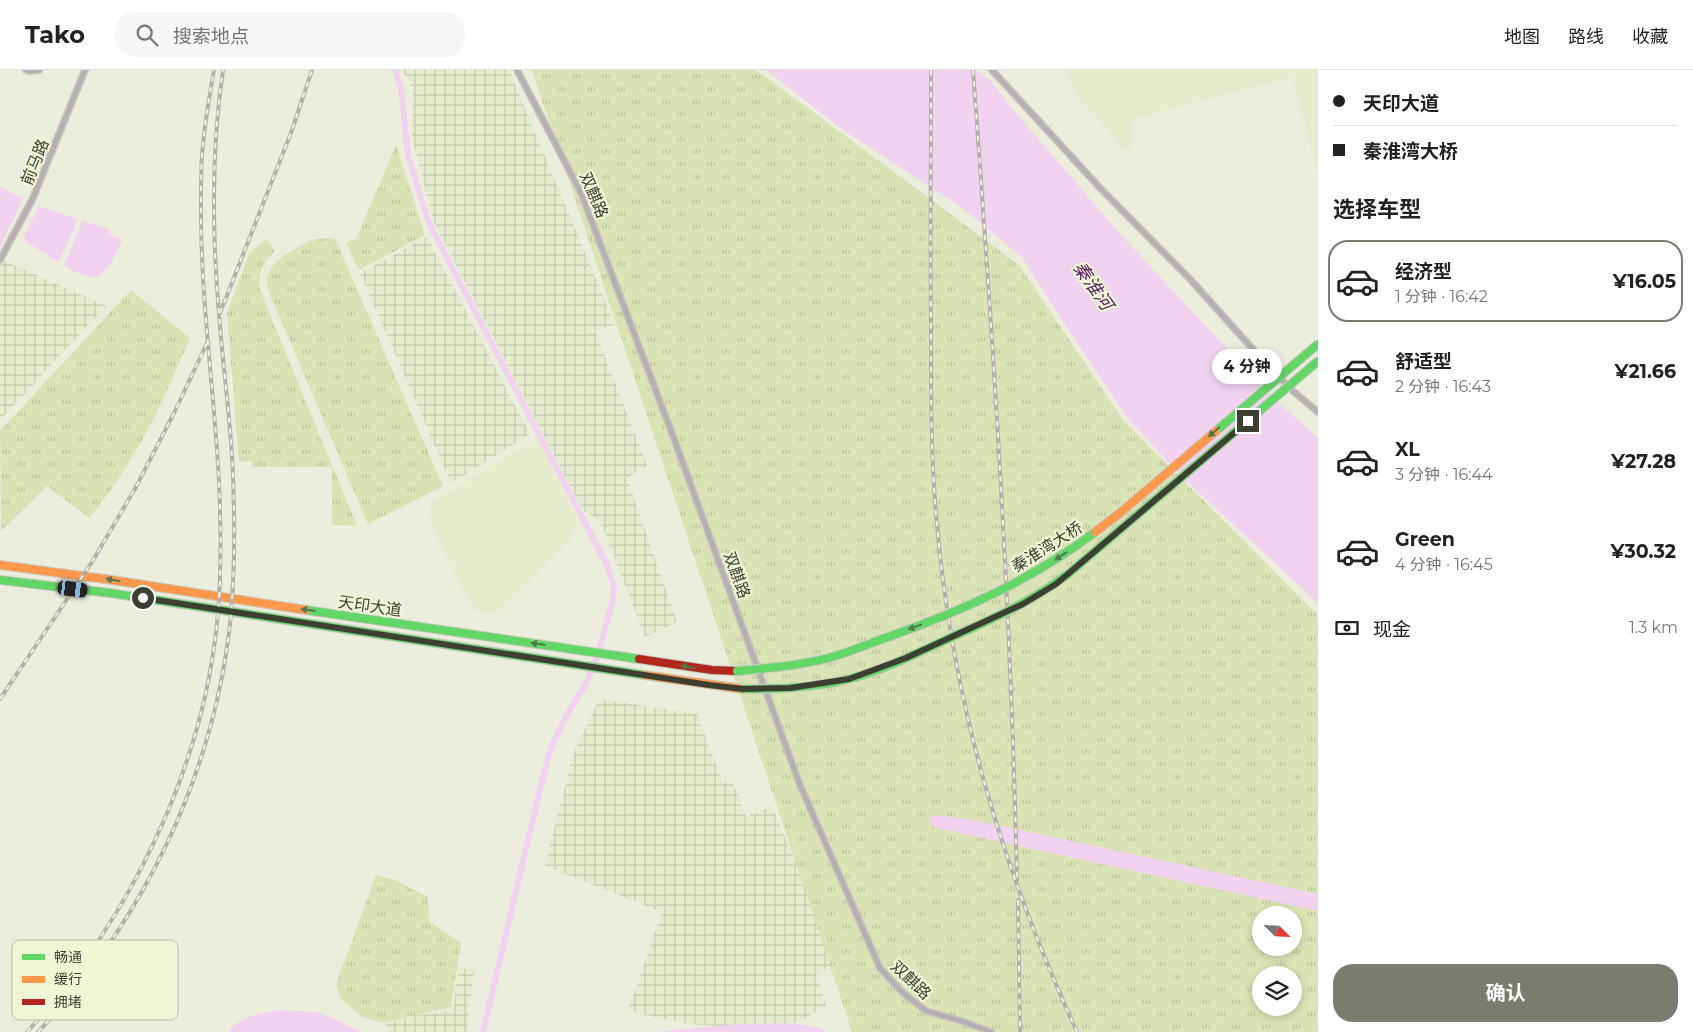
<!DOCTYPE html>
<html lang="zh">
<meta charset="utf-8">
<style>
body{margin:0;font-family:Montserrat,"Noto Sans SC",sans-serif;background:#f6f6f6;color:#222;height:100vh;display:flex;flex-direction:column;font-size:19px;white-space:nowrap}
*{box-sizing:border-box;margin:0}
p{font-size:16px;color:#767676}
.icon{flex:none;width:28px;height:28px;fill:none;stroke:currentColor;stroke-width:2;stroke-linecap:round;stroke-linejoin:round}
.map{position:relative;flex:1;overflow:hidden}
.side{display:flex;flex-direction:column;background:#fff;width:375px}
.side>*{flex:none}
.guide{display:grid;align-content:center;height:110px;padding:0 15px;background:#fff}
.needle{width:32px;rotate:114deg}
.controls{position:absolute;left:1252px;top:836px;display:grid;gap:10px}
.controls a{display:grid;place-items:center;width:50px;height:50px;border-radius:50%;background:#fff;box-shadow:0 2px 8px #0003;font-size:25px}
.end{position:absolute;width:22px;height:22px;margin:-11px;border:6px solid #3c3f32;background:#fff;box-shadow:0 0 0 2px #fff}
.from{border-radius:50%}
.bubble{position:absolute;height:35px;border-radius:18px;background:#fff;box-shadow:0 2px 8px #0003;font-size:16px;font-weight:700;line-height:35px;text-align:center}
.car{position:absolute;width:15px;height:30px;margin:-15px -8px;border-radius:6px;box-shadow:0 0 4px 1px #0007;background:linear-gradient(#222 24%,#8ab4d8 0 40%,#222 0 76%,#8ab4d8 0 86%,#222 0)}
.guide b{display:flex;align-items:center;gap:18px;height:48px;font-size:19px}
.guide b+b{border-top:1px solid #e0e0e0}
.guide i{width:12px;height:12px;background:#222}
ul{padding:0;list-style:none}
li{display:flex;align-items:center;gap:15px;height:82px;margin:0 10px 8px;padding:0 5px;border:2px solid transparent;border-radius:20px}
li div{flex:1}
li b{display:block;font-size:19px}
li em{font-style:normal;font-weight:700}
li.active{border-color:#797c6e}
li>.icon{width:45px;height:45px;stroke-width:1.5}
h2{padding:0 15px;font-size:22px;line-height:60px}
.pay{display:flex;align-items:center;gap:12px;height:55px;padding:0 15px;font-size:19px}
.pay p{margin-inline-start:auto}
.cta{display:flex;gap:10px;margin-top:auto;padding:10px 15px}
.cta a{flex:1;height:58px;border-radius:20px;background:#797c6e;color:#fff;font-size:20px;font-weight:700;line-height:58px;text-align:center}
header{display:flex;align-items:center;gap:30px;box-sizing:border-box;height:70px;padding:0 25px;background:#fff;border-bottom:1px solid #e0e0e0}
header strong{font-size:24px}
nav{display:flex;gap:28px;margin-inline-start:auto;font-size:18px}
.search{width:350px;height:45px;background:#f6f6f6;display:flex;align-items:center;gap:12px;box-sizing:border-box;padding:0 18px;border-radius:20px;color:#767676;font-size:19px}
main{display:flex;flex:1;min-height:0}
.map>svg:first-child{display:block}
.built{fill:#e6ecce}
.industrial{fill:url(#industrial-grid)}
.grass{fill:url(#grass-tufts);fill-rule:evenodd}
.water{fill:#f1d3f0}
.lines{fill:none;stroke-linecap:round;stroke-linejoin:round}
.canal{stroke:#f1d3f0;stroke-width:6}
.street-casing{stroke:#c7c9bc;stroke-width:8}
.fast-casing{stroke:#c7c9bc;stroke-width:10}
.slow-casing{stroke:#c7c9bc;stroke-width:10}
.jam-casing{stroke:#c7c9bc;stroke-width:10}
.street{stroke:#b8afb4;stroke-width:5}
.fast{stroke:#63d668;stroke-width:8}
.slow{stroke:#ff974d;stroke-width:8}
.jam{stroke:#b3261e;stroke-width:8}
.rail-casing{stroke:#b4afae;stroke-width:4}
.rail{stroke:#eff6d5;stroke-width:2;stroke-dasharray:5.5;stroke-linecap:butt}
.fast-bridge-casing{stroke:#c7c9bc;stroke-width:10;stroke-linecap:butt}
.slow-bridge-casing{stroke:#c7c9bc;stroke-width:10;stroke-linecap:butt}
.fast-bridge{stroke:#63d668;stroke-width:8}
.slow-bridge{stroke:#ff974d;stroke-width:8}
.oneway{fill:#4c7b48}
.route{stroke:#3c3f32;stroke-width:6}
.labels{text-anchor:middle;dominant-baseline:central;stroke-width:4.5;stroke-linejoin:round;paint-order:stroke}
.street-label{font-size:16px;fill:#3c3f32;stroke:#eff6d5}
.water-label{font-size:18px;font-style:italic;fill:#5a1a61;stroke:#eff6d5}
.key{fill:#eff6d5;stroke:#b9bfa4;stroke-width:1}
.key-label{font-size:14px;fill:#3c3f32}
</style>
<header>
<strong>Tako</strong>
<div class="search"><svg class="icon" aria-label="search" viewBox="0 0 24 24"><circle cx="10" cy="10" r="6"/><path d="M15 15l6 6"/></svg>搜索地点</div>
<nav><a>地图</a><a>路线</a><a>收藏</a></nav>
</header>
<main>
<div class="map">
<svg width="1318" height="962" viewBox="0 0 1318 962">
<defs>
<pattern id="industrial-grid" width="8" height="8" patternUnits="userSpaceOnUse" patternTransform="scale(1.25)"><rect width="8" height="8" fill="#e6ecce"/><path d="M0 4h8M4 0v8" fill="none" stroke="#c6cbb1"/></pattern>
<pattern id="grass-tufts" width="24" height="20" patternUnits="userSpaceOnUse" patternTransform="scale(1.25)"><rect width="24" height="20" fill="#dae3b5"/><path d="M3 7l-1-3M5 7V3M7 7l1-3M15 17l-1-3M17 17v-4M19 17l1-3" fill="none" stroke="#bcc49c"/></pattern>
</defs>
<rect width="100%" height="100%" fill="#ebeedd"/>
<g class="built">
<polygon points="1067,0 1318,0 1318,105 1292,7 1133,49 1132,80 1125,79 1074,24"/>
<polygon points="538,368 577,448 573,468 495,544 475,541 450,496 436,465 430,448 430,434"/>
</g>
<g class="industrial">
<polygon points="402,0 509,0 615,255 595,260 647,396 627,408 677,552 645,567 600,450 583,441 433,150 412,67 413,20"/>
<polygon points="427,167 530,364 451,413 360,203"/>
<polygon points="0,189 106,236 0,350"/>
<polygon points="599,629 697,644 723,713 732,710 746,747 772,736 817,845 849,889 816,903 826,936 802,950 773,960 688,954 632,942 629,938 662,842 545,796 573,685"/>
<polygon points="459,898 475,900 469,935 468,962 386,962 386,954 414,946 453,940"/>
</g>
<g class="grass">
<path d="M 532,0 L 755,0 L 762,4 L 1019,195 L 1123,350 L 1318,545 L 1318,962 L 852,962 ZM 1261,845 L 1294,845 L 1294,878 L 1261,878 ZM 1261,905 L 1294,905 L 1294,938 L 1261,938 Z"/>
<polygon points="396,75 425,165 359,200 346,173 356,169"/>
<polygon points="328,168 335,169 443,416 368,454 268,220 267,206 274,194 286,184 311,170"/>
<path d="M 267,169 L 275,181 C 262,194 258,201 260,220 L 357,456 L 332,455 L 332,397 L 253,397 L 252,391 L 239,392 L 227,243 L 250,182 Z"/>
<path d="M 131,220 L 190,268 C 170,315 149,363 121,405 C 112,420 100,434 89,448 L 47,416 L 1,461 L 0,361 Z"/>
<polygon points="376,805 395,810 428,827 429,851 461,873 451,937 384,953 362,947 340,928 336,914"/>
</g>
<g class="water">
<polygon points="766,0 975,0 990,10 1010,36 1121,165 1271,326 1318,368 1318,536 1307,523 1181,406 1126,346 1064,253 1022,187 961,137 840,58"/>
<polygon points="0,117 23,129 0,177"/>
<polygon points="39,136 78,149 59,192 26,172 24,166"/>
<path d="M 83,151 L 109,159 L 109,164 L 122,170 C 116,185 109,200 95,208 L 75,202 L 64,195 Z"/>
<polygon points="936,745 969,749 1318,824 1318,841 936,758 930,754 930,748"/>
<path d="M 279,940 L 316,942 L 333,948 L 360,962 L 229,962 C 240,945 260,944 279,940 Z"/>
<path d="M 738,954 C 760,954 809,950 827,962 L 656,962 Z"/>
</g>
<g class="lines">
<polyline class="canal" points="395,0 401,18 408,85 428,151 607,495 614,516 612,534 596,590 585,616 570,639 551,677 540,719 483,962"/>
<defs>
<g id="street">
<polyline points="26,0 29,1 39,0"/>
<polyline points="517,0 581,123 673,366 800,715 880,898 902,922 926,941 965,952 991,962"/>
<polyline points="992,0 1101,119 1189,208 1268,296 1294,322 1318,342"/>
<polyline points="0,190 33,128 85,0"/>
</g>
<g id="fast">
<polyline points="0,510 110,523 644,605"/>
<polyline points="306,540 639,589"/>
</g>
<g id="slow">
<polyline points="0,495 112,510 306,540"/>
<polyline points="644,605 743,619"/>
</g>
<polyline id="jam" points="639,589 712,600 737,601"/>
</defs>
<use href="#street" class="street-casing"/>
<use href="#fast" class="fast-casing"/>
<use href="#slow" class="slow-casing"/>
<use href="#jam" class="jam-casing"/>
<use href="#street" class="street"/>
<use href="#fast" class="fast"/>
<use href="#slow" class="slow"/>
<use href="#jam" class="jam"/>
<defs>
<g id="rail">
<path d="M 931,0 C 931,89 930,178 931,267 C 931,330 931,392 937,455 C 953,635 1002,798 1077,962"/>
<path d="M 973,0 C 993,270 1011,539 1017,810"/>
<polyline points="220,243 291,63 312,0"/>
<polyline points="0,629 92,492 136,417 175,341 207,273"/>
<polyline points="1018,830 1020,962"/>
<path d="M 27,962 C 127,853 202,702 217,553 C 222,506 221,458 219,411 C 214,317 200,225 201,131 C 201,116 201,101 202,86 C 204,57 209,28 214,0"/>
<path d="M 38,962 C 143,851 213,706 230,554 C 235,505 235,455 233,406 C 231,352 223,298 219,244 C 212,162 211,81 223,0"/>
</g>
</defs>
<use href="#rail" class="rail-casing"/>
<use href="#rail" class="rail"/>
<defs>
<g id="fast-bridge">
<polyline points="1216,361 1318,274"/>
<path d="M 737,601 C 767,598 798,596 828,588 C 847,583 866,575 885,568 C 960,542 1032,510 1095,462"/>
<path d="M 743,619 C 778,619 814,618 849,609 C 888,599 925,579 961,563 C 999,546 1035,529 1068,504 L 1318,291"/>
</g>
<polyline id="slow-bridge" points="1095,462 1120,443 1216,361"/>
</defs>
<use href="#fast-bridge" class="fast-bridge-casing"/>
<use href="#slow-bridge" class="slow-bridge-casing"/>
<use href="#fast-bridge" class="fast-bridge"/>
<use href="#slow-bridge" class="slow-bridge"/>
</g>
<defs><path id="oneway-solid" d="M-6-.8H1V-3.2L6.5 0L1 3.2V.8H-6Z" transform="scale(1.25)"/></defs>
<g class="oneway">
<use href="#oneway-solid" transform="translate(1214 362) rotate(139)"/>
<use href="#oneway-solid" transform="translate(1061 486) rotate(146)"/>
<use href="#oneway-solid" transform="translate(113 510) rotate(-171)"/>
<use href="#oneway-solid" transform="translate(308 540) rotate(-172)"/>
<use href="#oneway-solid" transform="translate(915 557) rotate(160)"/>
<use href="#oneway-solid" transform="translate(538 574) rotate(-172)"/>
<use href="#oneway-solid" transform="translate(688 597) rotate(-172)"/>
</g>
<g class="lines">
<polyline class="route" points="143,528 709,615 743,619 790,618 849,609 906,588 1023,534 1056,514 1068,504 1248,351"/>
</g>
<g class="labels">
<g class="street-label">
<text transform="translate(35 92) rotate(-68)">前马路</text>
<text transform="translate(594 125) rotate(67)">双麒路</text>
<text transform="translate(1047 477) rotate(-32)">秦淮湾大桥</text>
<text transform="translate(737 505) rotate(70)">双麒路</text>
<text transform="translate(370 536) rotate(8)">天印大道</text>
<text transform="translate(911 910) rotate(43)">双麒路</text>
</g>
<g class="water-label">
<text transform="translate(1093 216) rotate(55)">秦淮河</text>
</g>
</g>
<rect x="12" y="870" width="166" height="80" rx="8" class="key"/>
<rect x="22" y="884" width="23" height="6" fill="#63d668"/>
<rect x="22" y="906" width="23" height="7" fill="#ff974d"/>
<rect x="22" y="929" width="23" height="6" fill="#b3261e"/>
<g class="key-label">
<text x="54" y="892">畅通</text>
<text x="54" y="914">缓行</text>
<text x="54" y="937">拥堵</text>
</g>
</svg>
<div class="controls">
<a><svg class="needle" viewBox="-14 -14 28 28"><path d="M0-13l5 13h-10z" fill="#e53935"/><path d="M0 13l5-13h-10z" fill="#767676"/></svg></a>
<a><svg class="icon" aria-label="layers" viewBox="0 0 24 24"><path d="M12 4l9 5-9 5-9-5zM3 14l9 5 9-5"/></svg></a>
</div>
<i class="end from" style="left:143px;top:528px"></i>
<i class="end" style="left:1248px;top:351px"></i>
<div class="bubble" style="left:1212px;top:279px;width:70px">4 分钟</div>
<i class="car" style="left:73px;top:519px;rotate:97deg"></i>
</div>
<section class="side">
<div class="guide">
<b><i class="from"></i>天印大道</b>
<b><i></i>秦淮湾大桥</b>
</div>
<h2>选择车型</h2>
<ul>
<li class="active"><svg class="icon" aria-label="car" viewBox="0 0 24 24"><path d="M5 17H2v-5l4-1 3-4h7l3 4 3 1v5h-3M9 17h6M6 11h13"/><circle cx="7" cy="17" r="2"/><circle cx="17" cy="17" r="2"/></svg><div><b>经济型</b><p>1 分钟 · 16:42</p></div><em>¥16.05</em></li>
<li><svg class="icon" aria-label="car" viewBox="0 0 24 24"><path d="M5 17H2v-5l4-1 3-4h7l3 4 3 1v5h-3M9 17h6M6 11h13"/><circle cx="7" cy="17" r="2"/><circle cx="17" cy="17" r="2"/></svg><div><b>舒适型</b><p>2 分钟 · 16:43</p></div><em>¥21.66</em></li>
<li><svg class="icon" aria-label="car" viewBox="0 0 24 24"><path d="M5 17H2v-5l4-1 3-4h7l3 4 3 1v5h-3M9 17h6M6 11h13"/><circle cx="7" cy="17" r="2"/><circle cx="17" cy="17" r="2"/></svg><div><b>XL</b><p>3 分钟 · 16:44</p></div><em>¥27.28</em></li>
<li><svg class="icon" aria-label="car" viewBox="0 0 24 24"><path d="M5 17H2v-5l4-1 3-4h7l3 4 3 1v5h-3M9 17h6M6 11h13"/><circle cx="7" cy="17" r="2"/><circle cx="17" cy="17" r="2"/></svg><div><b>Green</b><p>4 分钟 · 16:45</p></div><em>¥30.32</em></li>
</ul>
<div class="pay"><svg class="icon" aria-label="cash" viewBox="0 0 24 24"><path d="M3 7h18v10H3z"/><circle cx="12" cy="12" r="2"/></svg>现金<p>1.3 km</p></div>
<div class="cta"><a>确认</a></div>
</section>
</main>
